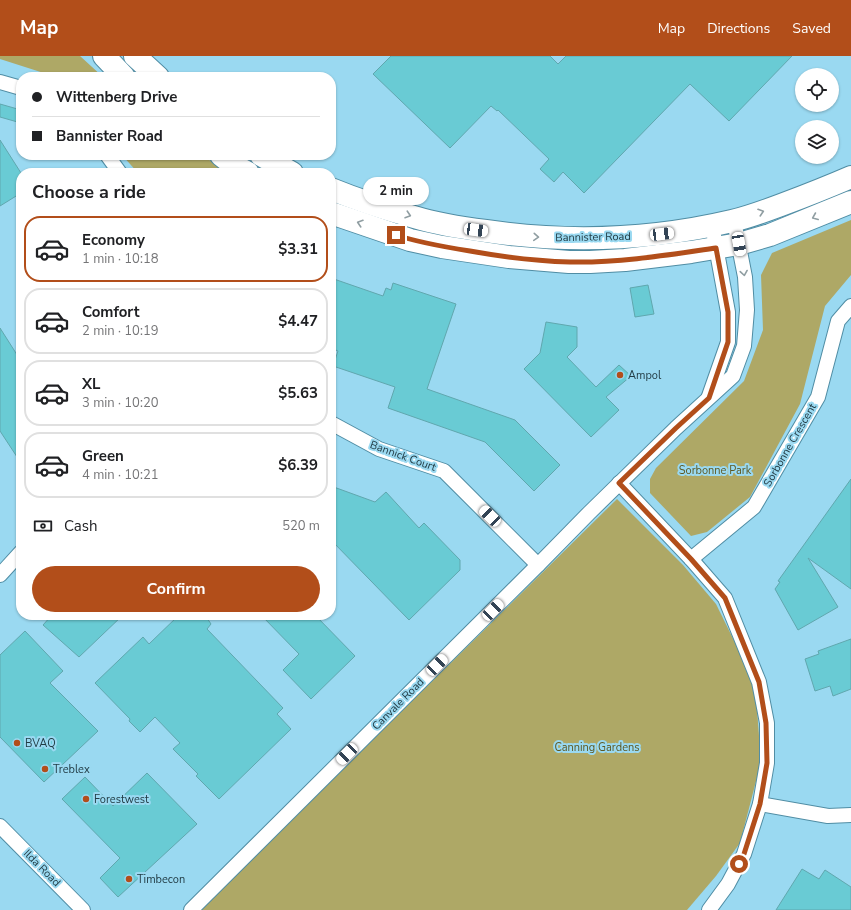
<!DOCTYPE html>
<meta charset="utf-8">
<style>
body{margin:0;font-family:"Nunito Sans",sans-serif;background:#f6f6f6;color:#202124;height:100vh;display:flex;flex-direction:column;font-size:15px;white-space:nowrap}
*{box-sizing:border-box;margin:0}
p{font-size:13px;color:#757577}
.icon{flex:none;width:22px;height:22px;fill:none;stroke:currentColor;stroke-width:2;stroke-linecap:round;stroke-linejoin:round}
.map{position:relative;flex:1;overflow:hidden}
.panel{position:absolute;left:16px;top:112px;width:320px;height:452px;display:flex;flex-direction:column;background:#fff;border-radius:16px;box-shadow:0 1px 3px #0004}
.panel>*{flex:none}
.banner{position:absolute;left:16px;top:16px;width:320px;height:88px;border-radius:16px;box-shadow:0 1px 3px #0004;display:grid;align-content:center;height:88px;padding:0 16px;background:#fff}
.controls{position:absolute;left:795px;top:12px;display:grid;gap:8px}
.controls a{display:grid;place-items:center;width:44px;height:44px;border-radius:50%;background:#fff;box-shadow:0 1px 3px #0004;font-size:20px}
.end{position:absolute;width:18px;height:18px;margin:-9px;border:5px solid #b24e1a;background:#fff;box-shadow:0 0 0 2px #fff}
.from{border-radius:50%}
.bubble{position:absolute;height:28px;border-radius:14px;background:#fff;box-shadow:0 1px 3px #0004;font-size:13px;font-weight:700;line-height:28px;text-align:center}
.car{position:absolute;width:12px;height:24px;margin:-12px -6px;border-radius:5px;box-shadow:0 0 3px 1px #0007;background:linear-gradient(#fff 24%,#345 0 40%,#fff 0 76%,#345 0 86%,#fff 0)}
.banner b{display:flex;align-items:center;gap:14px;height:38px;font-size:15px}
.banner b+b{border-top:1px solid #e0e0e0}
.banner i{width:10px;height:10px;background:#202124}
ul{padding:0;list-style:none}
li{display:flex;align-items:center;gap:12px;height:66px;margin:0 8px 6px;padding:0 8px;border:2px solid #e0e0e0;border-radius:16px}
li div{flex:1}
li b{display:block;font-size:15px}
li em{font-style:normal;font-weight:700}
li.selected{border-color:#b24e1a}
li>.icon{width:36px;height:36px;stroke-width:1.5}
h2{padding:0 16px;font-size:18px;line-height:48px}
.pay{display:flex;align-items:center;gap:10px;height:44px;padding:0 16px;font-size:15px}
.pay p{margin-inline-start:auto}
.button{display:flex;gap:8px;margin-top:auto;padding:8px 16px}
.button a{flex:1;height:46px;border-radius:24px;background:#b24e1a;color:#fff;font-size:16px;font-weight:700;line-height:46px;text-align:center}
header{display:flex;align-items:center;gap:24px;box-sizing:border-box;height:56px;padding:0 20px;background:#b24e1a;color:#fff}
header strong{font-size:19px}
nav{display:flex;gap:22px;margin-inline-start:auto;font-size:14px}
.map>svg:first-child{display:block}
.green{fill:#aea866}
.building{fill:#69cbd4;stroke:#60a7ae}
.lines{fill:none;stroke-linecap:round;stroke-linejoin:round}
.street-casing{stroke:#508da4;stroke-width:16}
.primary-casing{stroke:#508da4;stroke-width:24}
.street{stroke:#fff;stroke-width:14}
.primary{stroke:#fff;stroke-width:22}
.oneway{stroke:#909ea2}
.route{stroke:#b24e1a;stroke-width:5}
.poi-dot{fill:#b24e1a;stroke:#9ad9f1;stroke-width:1.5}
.labels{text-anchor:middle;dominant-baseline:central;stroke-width:4;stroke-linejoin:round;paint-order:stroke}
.street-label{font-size:11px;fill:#223c45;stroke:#9ad9f1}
.poi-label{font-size:11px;fill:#223c45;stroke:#9ad9f1;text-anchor:start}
.park-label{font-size:11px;fill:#5d5823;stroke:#9ad9f1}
</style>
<header>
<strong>Map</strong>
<nav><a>Map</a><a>Directions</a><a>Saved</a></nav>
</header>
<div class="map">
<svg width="851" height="854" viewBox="0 0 851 854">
<rect width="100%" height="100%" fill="#9ad9f1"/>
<g class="green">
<polygon points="0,0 80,0 103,21 51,21 50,19 0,3"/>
<polygon points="122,99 203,99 226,117 138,117"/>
<polygon points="851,164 851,219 825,250 800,348 750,441 707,476 691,480 650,437 650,423 656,412 744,325 763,274 761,219 772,197"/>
<polygon points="617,443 683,509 716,548 755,627 761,706 740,787 716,820 687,854 200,854"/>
</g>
<g class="building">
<polygon points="391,0 550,0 558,8 566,0 792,0 729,65 690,28 584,137 563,116 554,126 540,113 549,103 498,54 497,55 491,50 450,92 373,18"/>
<polygon points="0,48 21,54 21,67 0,61"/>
<polygon points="0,84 21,117 21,137 0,150"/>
<polygon points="331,222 383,240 386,232 391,234 393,227 456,248 427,333 515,364 560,409 534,435 485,386 388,352 395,331 333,310 338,295 331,292"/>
<polygon points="648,229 654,258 635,261 630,232"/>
<polygon points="546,266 577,271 577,291 567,301 596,331 619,309 631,320 606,341 619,354 591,381 524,313 540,297"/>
<polygon points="0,272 21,305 21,407 0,375"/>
<polygon points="851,423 851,533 808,502 838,551 798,574 775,533 780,526 778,525"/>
<polygon points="331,430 375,446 386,436 419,472 424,467 460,504 460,514 409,564 331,484"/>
<polygon points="52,559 123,559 79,601 43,569"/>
<polygon points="179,559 205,559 211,568 207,573 283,652 277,658 291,673 219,743 196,720 198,718 173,693 180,687 155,661 140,676 129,665 130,663 95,627 143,581 149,588"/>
<polygon points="261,559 315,559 355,600 311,643 283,614 299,598"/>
<polygon points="25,575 63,615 50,627 98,675 44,726 0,681 0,599"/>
<polygon points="851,583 851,633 833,640 830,630 815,635 805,603 819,598 818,595"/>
<polygon points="147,717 197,768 118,841 100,822 120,802 62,743 85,721 113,750"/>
<polygon points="802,813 819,823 825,814 851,831 851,854 776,854"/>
</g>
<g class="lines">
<defs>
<g id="street">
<polyline points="0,26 21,32"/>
<polyline points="107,99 120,117"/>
<polyline points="709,340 728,286 728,256 712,169"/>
<polyline points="331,367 379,393 444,415 538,509"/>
<polyline points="619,427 691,503 725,542 759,626 767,667 767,707 760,748 744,798 728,828 709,854"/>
<polyline points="691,503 754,451 818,341 838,265 851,250"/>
<polyline points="0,519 21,496"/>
<polyline points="760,748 828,760 851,759"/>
<polyline points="0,770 83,854"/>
<polyline points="191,854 538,509 589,457 676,372 733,320 744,290 747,254 745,221 734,165"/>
</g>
<g id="primary">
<polyline points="104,0 124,21"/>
<polyline points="135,0 158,21"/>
<polyline points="221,99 235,110 248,117"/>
<polyline points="261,99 292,117"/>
<path d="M 331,133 C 358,144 386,153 414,161 C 437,168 462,172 486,175 C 568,187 651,184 732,165 C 749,161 765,155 781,149 C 805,140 828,131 851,121"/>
<polyline points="331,157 410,184 442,191 509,201 569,206 590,206 625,204 691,196 739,188 770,179 851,146"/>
</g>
</defs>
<use href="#street" class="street-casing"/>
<use href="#primary" class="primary-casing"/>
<use href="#street" class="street"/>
<use href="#primary" class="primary"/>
</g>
<defs><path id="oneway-chevron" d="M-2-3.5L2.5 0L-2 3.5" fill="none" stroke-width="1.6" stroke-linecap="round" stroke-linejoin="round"/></defs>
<g class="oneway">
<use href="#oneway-chevron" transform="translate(761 156) rotate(-18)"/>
<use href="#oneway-chevron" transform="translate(408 159) rotate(18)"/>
<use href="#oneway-chevron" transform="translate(815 161) rotate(157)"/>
<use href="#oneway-chevron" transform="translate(360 167) rotate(-162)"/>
<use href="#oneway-chevron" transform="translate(536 181) rotate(4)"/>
<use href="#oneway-chevron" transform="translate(744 217) rotate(81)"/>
</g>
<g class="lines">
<path class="route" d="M 396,179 C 420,187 445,191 470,195 C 503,201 537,205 570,206 C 619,207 668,199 716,192 L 728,256 L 728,286 L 709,342 L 676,372 L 619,427 L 691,503 L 725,542 L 759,626 L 766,667 L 767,707 L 760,748 L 744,798 L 739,808"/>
</g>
<g class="poi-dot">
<circle cx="620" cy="319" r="4"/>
<circle cx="17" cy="687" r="4"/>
<circle cx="45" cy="713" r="4"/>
<circle cx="86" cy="743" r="4"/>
<circle cx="129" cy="823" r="4"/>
</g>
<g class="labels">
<g class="street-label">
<text transform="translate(593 181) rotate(-1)">Bannister Road</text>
<text transform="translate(790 389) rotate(-60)">Sorbonne Crescent</text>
<text transform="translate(403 400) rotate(20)">Bannick Court</text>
<text transform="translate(398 648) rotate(-45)">Canvale Road</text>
<text transform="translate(42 812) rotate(45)">Ilda Road</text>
</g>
<g class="poi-label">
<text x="628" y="319">Ampol</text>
<text x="25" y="687">BVAQ</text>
<text x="53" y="713">Treblex</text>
<text x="94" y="743">Forestwest</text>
<text x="137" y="823">Timbecon</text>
</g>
<g class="park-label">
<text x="715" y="414">Sorbonne Park</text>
<text x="597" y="691">Canning Gardens</text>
</g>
</g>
</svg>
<div class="controls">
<a><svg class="icon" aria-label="locate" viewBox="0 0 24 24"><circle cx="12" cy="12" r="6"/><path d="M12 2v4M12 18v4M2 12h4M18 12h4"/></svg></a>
<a><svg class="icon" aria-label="layers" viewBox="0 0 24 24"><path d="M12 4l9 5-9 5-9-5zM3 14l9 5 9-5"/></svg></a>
</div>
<i class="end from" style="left:739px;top:808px"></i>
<i class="end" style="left:396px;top:179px"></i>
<div class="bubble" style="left:363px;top:121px;width:66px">2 min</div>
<i class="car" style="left:476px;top:174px;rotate:98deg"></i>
<i class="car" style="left:662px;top:178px;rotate:83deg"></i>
<i class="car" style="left:739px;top:188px;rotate:170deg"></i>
<i class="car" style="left:490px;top:460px;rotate:314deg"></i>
<i class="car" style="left:493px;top:554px;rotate:45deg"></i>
<i class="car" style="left:437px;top:609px;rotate:45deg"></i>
<i class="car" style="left:347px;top:698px;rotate:225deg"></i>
<div class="banner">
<b><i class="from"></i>Wittenberg Drive</b>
<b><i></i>Bannister Road</b>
</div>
<section class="panel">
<h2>Choose a ride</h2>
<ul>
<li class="selected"><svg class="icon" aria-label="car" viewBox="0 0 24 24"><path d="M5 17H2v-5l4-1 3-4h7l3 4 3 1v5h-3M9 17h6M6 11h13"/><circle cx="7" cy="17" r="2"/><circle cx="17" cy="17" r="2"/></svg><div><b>Economy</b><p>1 min · 10:18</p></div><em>$3.31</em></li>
<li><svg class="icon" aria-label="car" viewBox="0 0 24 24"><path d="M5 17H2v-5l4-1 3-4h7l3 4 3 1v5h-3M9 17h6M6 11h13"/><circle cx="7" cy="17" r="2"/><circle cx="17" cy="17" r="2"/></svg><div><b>Comfort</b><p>2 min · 10:19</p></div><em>$4.47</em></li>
<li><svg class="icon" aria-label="car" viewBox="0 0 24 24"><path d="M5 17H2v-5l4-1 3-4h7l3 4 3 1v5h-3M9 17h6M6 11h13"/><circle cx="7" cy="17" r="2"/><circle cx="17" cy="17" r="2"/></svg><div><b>XL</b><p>3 min · 10:20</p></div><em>$5.63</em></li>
<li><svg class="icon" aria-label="car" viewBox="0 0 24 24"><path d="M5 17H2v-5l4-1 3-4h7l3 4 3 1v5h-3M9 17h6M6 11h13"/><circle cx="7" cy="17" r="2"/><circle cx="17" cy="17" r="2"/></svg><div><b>Green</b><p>4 min · 10:21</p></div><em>$6.39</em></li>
</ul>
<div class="pay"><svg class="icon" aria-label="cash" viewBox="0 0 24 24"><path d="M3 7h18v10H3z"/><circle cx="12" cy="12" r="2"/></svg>Cash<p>520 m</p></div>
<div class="button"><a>Confirm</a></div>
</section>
</div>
